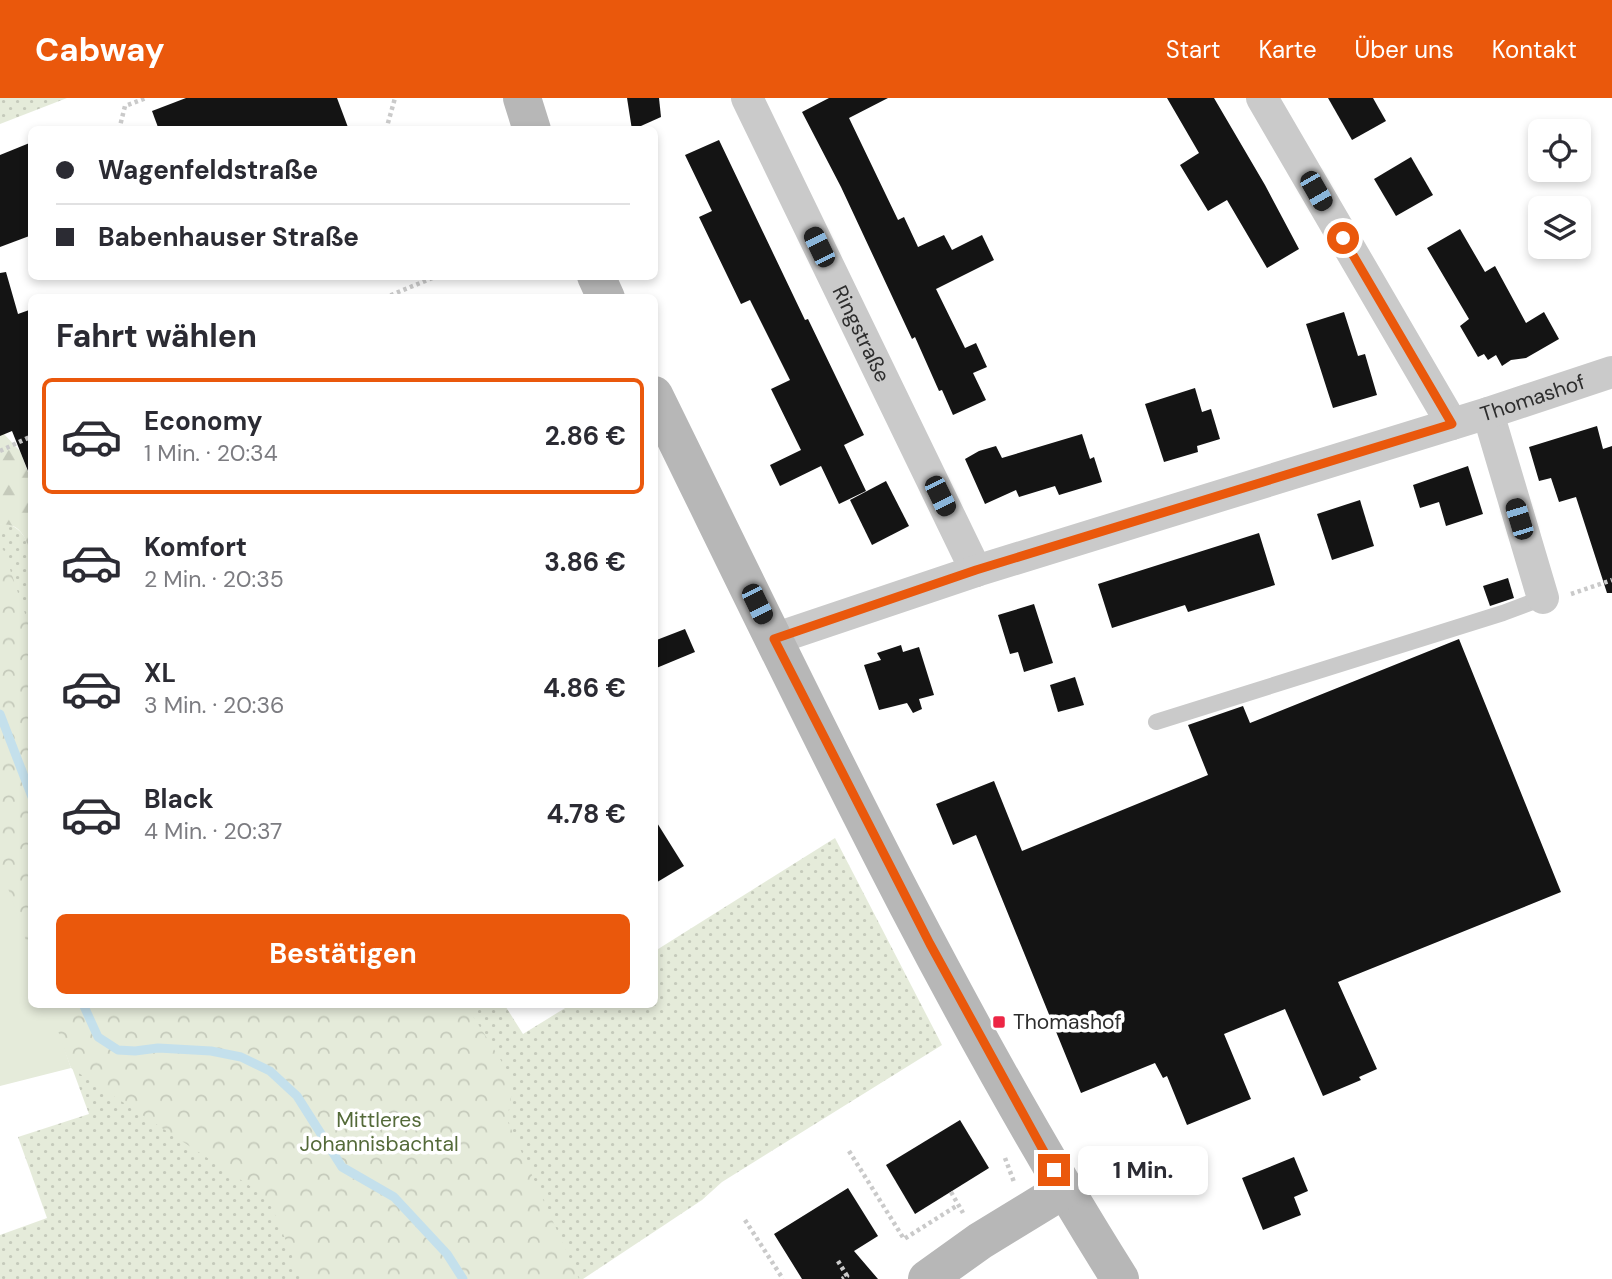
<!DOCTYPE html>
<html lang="de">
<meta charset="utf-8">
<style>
body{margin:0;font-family:"DM Sans",sans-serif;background:#f2f2f3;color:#2b2b33;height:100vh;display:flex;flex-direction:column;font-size:26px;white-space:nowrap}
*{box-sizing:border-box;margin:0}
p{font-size:23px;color:#7c7c81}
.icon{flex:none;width:38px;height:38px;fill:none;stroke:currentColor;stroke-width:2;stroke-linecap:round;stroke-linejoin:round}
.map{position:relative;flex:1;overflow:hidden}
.details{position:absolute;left:28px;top:196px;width:630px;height:714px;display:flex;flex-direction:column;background:#fff;border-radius:10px;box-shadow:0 4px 10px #0003}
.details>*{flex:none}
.banner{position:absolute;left:28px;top:28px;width:630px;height:154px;border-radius:10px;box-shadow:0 4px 10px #0003;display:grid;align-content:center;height:154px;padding:0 28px;background:#fff}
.buttons{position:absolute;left:1528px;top:21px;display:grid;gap:14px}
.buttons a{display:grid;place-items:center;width:63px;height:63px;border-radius:10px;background:#fff;box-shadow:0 4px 10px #0003;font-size:35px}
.end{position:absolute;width:32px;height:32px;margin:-16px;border:9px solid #ea580c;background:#fff;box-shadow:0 0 0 4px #fff}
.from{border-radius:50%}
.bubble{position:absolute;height:49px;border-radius:10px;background:#fff;box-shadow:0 4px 10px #0003;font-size:23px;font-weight:700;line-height:49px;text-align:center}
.car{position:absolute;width:21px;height:42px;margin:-21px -10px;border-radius:9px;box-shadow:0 0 5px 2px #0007;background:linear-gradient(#222 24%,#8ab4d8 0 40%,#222 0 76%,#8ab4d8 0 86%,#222 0)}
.banner b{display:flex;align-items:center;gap:24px;height:66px;font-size:26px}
.banner b+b{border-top:2px solid #e1e1e2}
.banner i{width:18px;height:18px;background:#2b2b33}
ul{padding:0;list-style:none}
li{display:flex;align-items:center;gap:21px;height:116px;margin:0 14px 10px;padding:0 14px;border:4px solid transparent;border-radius:10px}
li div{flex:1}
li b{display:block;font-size:26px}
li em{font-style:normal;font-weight:700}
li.current{border-color:#ea580c}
li>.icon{width:63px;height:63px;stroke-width:1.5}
h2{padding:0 28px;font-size:32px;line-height:84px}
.action{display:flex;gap:14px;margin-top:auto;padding:14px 28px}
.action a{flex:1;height:80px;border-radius:10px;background:#ea580c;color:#fff;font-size:28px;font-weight:700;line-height:80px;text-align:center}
header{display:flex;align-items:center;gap:42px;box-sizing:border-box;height:98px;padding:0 35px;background:#ea580c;color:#fff}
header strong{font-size:33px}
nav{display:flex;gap:38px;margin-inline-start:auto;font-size:24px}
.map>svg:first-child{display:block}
.grass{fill:url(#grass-dots)}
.forest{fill:url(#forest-firs)}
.park{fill:url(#park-crowns)}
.pitch{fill:#e5ebda}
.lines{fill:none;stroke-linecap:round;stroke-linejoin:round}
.stream{stroke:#c4e0ec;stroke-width:9}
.building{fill:#141414}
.path{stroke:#cacaca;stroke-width:4.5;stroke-dasharray:3.5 3.5;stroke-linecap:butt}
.service{stroke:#cacaca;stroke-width:16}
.minor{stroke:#cacaca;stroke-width:32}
.secondary{stroke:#b7b7b7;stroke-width:38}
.route{stroke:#ea580c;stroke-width:9}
.poi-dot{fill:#ed2645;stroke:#fff;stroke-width:2.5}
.labels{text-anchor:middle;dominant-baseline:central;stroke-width:7;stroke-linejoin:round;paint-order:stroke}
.street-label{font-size:21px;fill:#2d2d2d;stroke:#fff}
.poi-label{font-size:21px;fill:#2d2d2d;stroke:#fff;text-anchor:start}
.park-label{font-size:21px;fill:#546a39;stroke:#fff}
</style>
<header>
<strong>Cabway</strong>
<nav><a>Start</a><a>Karte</a><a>Über uns</a><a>Kontakt</a></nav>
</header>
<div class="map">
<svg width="1612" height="1181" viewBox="0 0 1612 1181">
<defs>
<pattern id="grass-dots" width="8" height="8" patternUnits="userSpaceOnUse" patternTransform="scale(1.75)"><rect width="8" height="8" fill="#e5ebda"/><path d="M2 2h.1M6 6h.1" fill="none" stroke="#c5cabb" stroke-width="1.8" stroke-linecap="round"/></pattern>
<pattern id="forest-firs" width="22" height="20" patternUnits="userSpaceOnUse" patternTransform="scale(1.75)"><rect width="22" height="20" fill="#e5ebda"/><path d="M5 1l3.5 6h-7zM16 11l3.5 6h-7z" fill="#c5cabb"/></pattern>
<pattern id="park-crowns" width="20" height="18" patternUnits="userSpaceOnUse" patternTransform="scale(1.75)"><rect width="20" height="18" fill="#e5ebda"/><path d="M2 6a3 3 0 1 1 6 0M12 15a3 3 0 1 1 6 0" fill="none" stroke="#c5cabb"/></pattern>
</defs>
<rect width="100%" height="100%" fill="#fff"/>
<g class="grass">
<polygon points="0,0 67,0 0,26"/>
<path d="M 5,425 C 21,430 25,438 31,454 L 31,618 L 0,488 L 0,427 Z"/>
<polygon points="835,740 942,947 722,1084 702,1102 583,1181 539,1181 115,906 504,906 523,936 570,907 654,906 655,853"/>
<polygon points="49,907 446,1181 0,1181 0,1137 47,1120 18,1039 89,1016"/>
</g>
<path class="forest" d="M 0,325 L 4,336 L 20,353 L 31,382 L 31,454 C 25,439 19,423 0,427 Z"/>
<g class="park">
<polygon points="0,442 31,533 31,867 0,784"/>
<polygon points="47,907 466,907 514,983 507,1022 579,1181 302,1181 268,1100 71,970"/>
</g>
<polygon class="pitch" points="0,767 31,857 32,906 49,907 71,970 0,988"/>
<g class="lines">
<g class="stream">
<polyline points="0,616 32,699"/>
<polyline points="83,906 98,939 118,952 135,953 158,950 211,953 241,959 270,973 297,998 342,1069 394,1099 447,1156 463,1181"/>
</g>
</g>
<g class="building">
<polygon points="186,0 337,0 349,32 159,32 152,13"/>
<polygon points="627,0 659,0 661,19 632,32"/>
<polygon points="829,0 888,0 849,20 898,122 904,119 918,149 944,137 952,152 982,137 994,162 936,191 965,250 976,245 987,269 973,275 986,302 953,317 942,292 939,293 915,239 912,241 841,89 802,14"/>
<polygon points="1167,0 1214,0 1265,87 1299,151 1267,170 1227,102 1208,113 1180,67 1199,55"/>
<polygon points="1328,0 1373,0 1386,23 1352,42"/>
<polygon points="719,42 805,222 808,221 864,337 844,347 866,393 839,406 821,368 780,388 770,367 801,352 771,291 790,282 750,202 741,206 699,119 712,113 685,57"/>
<polygon points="32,44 32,137 0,149 0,57"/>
<polygon points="1411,59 1433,97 1396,118 1374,81"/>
<polygon points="1460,131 1485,174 1495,168 1526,225 1544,214 1559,241 1526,260 1511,262 1502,268 1496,257 1488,262 1484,256 1478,259 1460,228 1469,221 1427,150"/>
<polygon points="6,174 18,216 32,211 30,378 12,333 0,338 0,175"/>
<polygon points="1344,214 1358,258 1365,256 1377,297 1333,310 1306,226"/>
<polygon points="1195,290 1202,314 1211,311 1220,341 1197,348 1198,354 1164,364 1145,306"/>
<polygon points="1597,328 1603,351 1612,348 1612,495 1607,495 1576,399 1559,404 1551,380 1539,383 1529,349"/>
<polygon points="1082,336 1090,361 1094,359 1102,384 1059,397 1055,388 1019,399 1016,392 985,406 965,361 979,353 996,348 1002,360"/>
<polygon points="1468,368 1483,416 1446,428 1439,404 1420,410 1413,387"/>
<polygon points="886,383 909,428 872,447 850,402"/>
<polygon points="1360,402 1374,448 1332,462 1317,416"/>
<polygon points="1259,435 1275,487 1188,514 1185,507 1112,530 1098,486"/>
<polygon points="1508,480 1514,500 1490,508 1483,488"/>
<polygon points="1034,506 1053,565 1024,574 1018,554 1010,556 998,517"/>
<polygon points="685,531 695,554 654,571 654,543"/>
<polygon points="1459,541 1561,794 1338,884 1377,971 1359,979 1361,982 1323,998 1285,911 1224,936 1251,1001 1187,1027 1167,978 1163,980 1155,965 1081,995 976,737 953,747 936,706 994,683 1022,753 1208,677 1188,627 1243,608 1250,625"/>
<polygon points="901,547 903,554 919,549 934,597 919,601 922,611 913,615 907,605 879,612 864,567 881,562 877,555"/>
<polygon points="1075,579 1084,607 1058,614 1050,587"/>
<polygon points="654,720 684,768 654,786"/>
<polygon points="960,1022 989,1070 915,1116 886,1067"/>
<polygon points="1294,1059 1308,1093 1294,1099 1301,1117 1263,1132 1242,1080"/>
<polygon points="848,1090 878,1138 854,1153 878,1181 802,1181 774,1136"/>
</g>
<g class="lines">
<g class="path">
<polyline points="119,32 125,8 146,0"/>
<polyline points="386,32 395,0"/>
<polyline points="384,200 437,178"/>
<polyline points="0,353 32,338"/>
<polyline points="1571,496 1612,482"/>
<polyline points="849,1053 904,1141 958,1107"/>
<polyline points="1005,1060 1014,1084"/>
<polyline points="951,1094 963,1115"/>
<polyline points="745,1122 783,1181"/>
<polyline points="838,1163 847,1178 842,1181"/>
</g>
<polyline class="service" points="1156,624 1503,515 1543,500"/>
<g class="minor">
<path id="s1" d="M 747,0 L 976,473"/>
<polyline points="1262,0 1452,326"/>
<polyline points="1488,315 1543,500"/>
<path id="s2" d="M 774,541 L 976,473 L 1488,315 L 1612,274"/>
</g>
<g class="secondary">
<polyline points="522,0 532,32"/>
<polyline points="596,178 606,200"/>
<path d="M 654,297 C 801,596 943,900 1120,1181"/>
<polyline points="927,1181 980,1143 1065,1091"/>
</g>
</g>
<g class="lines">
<polyline class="route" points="1054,1072 930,846 774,541 976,472 1452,326 1343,140"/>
</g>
<rect class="poi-dot" x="992" y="917" width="14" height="14" rx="3.5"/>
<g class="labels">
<g class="street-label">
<text stroke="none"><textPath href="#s1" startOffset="262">Ringstraße</textPath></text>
<text stroke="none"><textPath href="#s2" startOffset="796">Thomashof</textPath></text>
</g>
<g class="poi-label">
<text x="1013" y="924">Thomashof</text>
</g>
<g class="park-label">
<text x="379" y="1022">Mittleres<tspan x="379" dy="24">Johannisbachtal</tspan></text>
</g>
</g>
</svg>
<div class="buttons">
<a><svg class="icon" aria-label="locate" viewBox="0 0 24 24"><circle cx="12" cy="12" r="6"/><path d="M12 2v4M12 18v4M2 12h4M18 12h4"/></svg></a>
<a><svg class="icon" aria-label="layers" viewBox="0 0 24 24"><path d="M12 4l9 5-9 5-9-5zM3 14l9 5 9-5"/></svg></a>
</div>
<i class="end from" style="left:1343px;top:140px"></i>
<i class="end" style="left:1054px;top:1072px"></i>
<div class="bubble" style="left:1078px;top:1048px;width:130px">1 Min.</div>
<i class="car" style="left:1316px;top:93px;rotate:150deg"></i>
<i class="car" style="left:819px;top:149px;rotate:334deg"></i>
<i class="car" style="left:940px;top:398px;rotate:154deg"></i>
<i class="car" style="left:1519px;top:421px;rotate:343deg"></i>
<i class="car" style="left:757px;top:506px;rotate:154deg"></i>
<div class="banner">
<b><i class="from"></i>Wagenfeldstraße</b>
<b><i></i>Babenhauser Straße</b>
</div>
<section class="details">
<h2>Fahrt wählen</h2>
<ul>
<li class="current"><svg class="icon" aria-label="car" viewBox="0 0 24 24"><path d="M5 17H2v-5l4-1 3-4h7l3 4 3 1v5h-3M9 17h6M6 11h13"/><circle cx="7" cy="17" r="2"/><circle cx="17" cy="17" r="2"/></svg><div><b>Economy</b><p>1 Min. · 20:34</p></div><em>2.86 €</em></li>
<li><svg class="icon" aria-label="car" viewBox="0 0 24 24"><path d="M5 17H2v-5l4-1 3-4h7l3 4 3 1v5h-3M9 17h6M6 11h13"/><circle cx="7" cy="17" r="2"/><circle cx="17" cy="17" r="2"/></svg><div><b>Komfort</b><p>2 Min. · 20:35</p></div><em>3.86 €</em></li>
<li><svg class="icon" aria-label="car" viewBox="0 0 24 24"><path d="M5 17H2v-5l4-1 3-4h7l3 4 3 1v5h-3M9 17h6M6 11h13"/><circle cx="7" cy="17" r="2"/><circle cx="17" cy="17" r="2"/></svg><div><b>XL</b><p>3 Min. · 20:36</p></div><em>4.86 €</em></li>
<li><svg class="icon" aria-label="car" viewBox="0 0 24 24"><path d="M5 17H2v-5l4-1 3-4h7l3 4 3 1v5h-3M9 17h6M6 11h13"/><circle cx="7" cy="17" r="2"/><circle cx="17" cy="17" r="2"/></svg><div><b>Black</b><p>4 Min. · 20:37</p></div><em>4.78 €</em></li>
</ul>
<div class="action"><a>Bestätigen</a></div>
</section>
</div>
